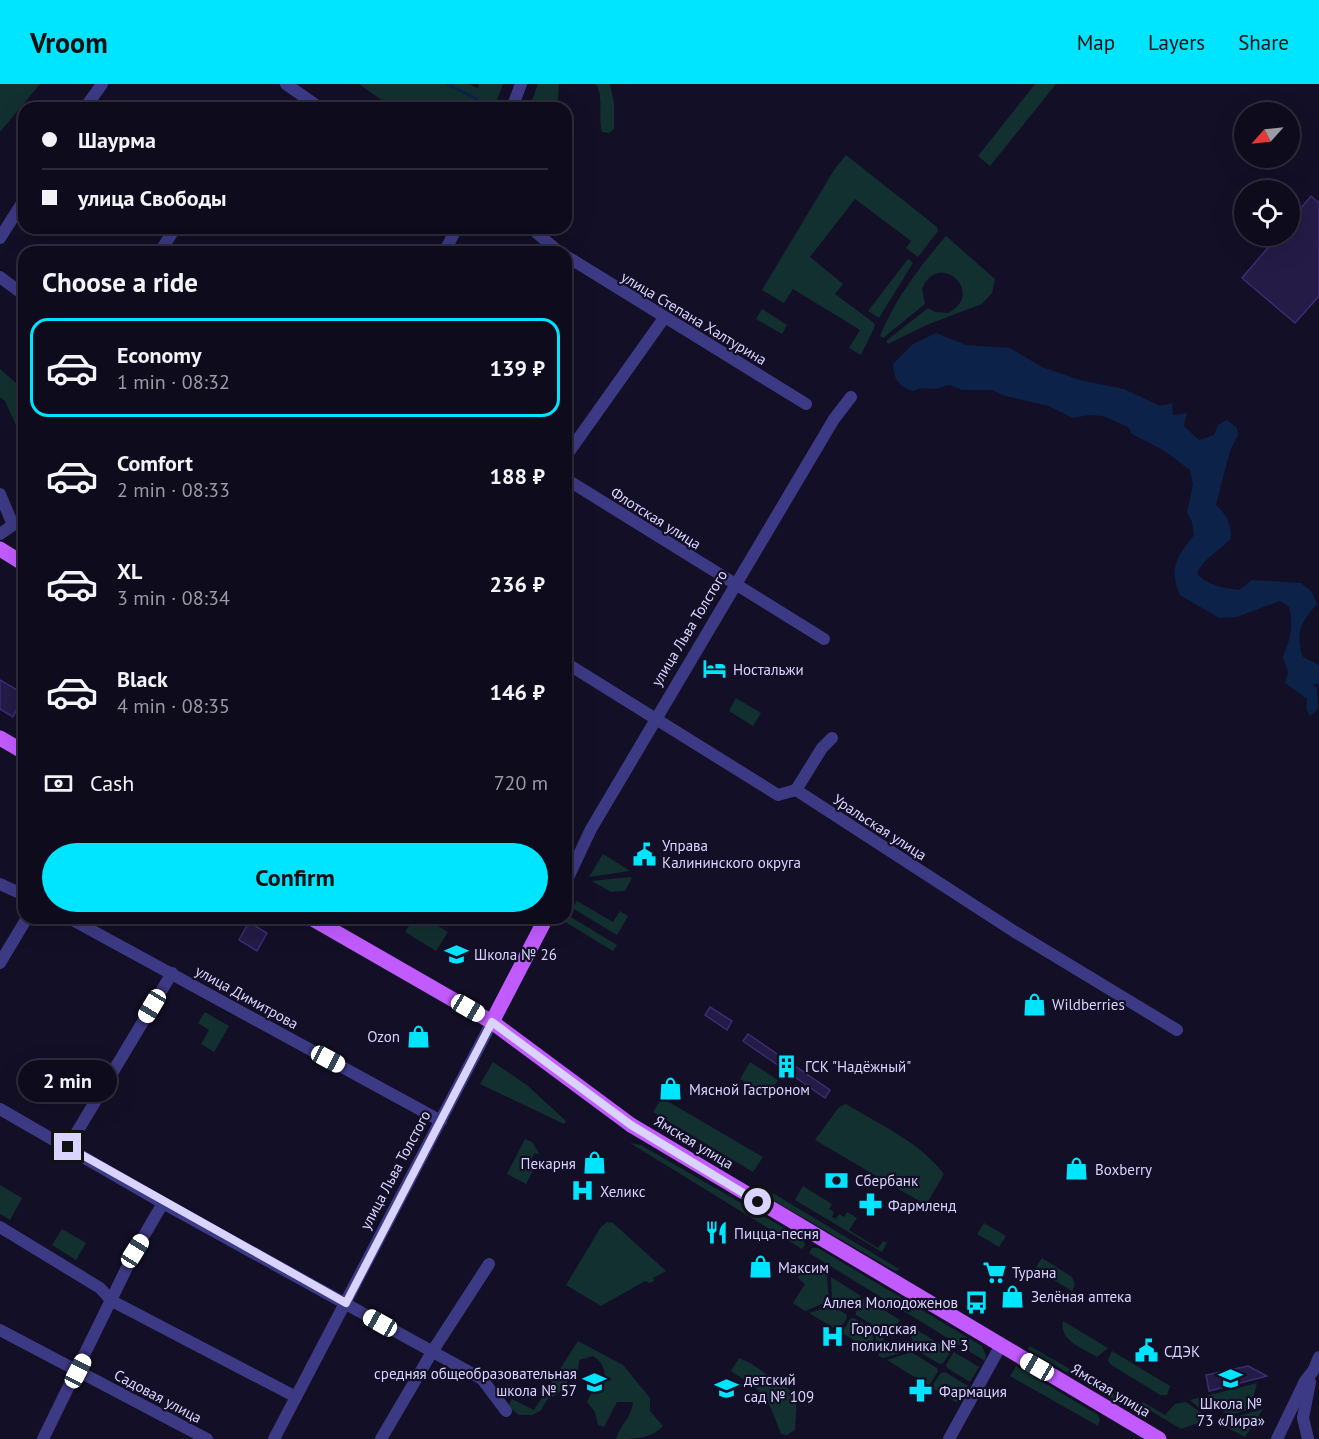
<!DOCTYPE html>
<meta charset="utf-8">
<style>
body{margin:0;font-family:"PT Sans",sans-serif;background:#1c1929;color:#f1f3f6;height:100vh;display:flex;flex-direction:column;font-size:22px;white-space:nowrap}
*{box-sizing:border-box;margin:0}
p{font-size:20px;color:#9b9ba3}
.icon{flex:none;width:33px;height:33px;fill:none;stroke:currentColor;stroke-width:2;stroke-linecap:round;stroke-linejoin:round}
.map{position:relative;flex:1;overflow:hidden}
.drawer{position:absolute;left:18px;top:162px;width:554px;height:678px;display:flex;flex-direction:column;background:#0e0b1c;border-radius:18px;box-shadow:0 6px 24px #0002,0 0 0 2px #2e2b3b}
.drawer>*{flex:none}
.hud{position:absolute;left:18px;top:18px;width:554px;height:132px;border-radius:18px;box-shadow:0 6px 24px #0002,0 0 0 2px #2e2b3b;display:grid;align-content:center;height:132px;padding:0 24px;background:#0e0b1c}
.needle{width:39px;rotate:243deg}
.buttons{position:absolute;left:1234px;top:18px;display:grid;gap:12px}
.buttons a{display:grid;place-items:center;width:66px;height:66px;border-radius:50%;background:#0e0b1c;box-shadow:0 6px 24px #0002,0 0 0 2px #2e2b3b;font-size:30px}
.end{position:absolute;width:27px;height:27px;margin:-14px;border:8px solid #d9d4ff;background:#111;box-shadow:0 0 0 3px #111}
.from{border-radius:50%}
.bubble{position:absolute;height:42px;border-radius:21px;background:#0e0b1c;box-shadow:0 6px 24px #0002,0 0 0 2px #2e2b3b;font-size:20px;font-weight:600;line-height:42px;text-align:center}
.car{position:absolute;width:18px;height:36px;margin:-18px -9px;border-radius:8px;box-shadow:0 0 4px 2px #0007;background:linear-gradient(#fff 24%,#345 0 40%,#fff 0 76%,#345 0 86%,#fff 0)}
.hud b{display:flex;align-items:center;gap:21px;height:57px;font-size:22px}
.hud b+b{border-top:2px solid #2e2b3b}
.hud i{width:15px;height:15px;background:#f1f3f6}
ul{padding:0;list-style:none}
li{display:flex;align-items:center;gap:18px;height:99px;margin:0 12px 9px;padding:0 12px;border:3px solid transparent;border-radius:18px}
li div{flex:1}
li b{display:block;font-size:22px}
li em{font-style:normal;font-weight:600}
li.on{border-color:#00e5ff}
li>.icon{width:54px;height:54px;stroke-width:1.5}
h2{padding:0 24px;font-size:27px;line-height:72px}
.pay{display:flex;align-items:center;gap:15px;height:66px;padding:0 24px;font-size:22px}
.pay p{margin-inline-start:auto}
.button{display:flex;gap:12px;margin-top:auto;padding:12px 24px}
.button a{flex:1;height:69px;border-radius:36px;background:#00e5ff;color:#111;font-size:24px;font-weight:600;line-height:69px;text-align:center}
header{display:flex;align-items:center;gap:36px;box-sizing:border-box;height:84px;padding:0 30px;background:#00e5ff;color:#111}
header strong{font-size:28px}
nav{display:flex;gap:33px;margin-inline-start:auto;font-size:21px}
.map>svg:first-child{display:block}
.green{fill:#12302f}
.water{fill:#0c2248}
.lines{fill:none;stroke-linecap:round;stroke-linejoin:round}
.stream{stroke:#0c2248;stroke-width:3}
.building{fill:#241b47;stroke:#3b2d73;stroke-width:1.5}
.minor{stroke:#3d3a85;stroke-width:12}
.major{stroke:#c25bff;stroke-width:15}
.route{stroke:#d9d4ff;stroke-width:8}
.labels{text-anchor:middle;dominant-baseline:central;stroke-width:4.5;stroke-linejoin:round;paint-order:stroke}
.street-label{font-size:15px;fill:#d9d4ff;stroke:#130f26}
.poi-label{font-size:15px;fill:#d9d4ff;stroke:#130f26;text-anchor:start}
</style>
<header>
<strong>Vroom</strong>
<nav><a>Map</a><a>Layers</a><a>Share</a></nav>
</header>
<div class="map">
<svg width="1319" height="1355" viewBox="0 0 1319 1355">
<rect width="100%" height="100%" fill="#130f26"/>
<g class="green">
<polygon points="0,0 40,0 0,48"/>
<polygon points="359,0 468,0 478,4 479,0 503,0 494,24 393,24"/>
<polygon points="538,0 559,0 557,24 529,24"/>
<path d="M 596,0 L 610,0 L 614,19 L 614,45 L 609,49 L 602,48 C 598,34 604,13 596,0 Z"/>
<polygon points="1035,0 1056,0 990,82 978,72"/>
<polygon points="846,71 937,143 938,147 918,173 906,164 911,157 855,115 810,173 843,200 835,210 874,239 875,242 861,271 849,264 860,246 793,205 784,219 762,206 834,86"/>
<path d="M 946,152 L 995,195 L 992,209 L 982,220 L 929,240 L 888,260 L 886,257 L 928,224 L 935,228 L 948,229 C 987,209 938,165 922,205 L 925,220 L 883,254 L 880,252 C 895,215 920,182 946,152 Z"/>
<polygon points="908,175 913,179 879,234 868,227"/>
<polygon points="762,225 787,241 782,250 756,235"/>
<polygon points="0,285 24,306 24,353 22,354 5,317 0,313"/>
<polygon points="736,614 761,629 753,642 729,627"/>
<polygon points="603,770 630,787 589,793"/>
<polygon points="630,793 632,794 625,807 611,808 592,797"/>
<polygon points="577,817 613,838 620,827 628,832 617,851 572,824"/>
<polygon points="566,830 617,861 613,867 562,836"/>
<polygon points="414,834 425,834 448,848 436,867 405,848"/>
<polygon points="205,928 229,942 214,968 201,960 209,946 198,939"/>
<polygon points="493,978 528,1002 566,1037 564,1040 480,1000"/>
<polygon points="750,978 778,996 768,1012 740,995"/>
<polygon points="662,1014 763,1073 753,1088 653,1028"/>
<path d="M 846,1020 C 880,1041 920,1058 944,1090 L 926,1121 L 815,1056 L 839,1023 Z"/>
<polygon points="525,1055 532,1058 540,1071 535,1069 527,1083 533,1086 526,1100 507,1090"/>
<polygon points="630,1059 641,1061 803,1155 805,1161 802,1165"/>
<polygon points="0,1101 22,1114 10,1136 0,1130"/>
<polygon points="803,1102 832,1120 829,1125 834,1128 832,1133 836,1135 839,1130 844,1133 847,1128 857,1134 849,1146 878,1164 883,1157 887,1159 882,1168 795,1116"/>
<polygon points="771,1108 899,1185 899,1186 895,1187 773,1116"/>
<polygon points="607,1138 613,1139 666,1187 653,1194 654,1197 650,1199 645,1197 601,1222 566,1201 601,1143"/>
<polygon points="984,1139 1006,1152 999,1163 977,1150"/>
<polygon points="62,1145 86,1159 76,1176 52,1161"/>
<polygon points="812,1164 818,1164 982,1262 986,1272 985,1277 809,1169"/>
<polygon points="1042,1174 1072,1193 1075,1201 1072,1207 1035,1185"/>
<polygon points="807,1178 827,1191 829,1217 805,1227 793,1219 805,1200 798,1194"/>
<polygon points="831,1193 861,1212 852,1226 849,1226 832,1216"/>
<polygon points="864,1214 900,1236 895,1245 885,1248 856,1231 856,1228"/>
<polygon points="832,1222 846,1230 847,1234 839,1247 809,1229"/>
<polygon points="854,1234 872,1245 875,1269 842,1249 850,1235"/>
<path d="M 1063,1237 L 1108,1264 L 1097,1273 C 1083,1264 1059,1257 1063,1237 Z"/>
<polygon points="909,1241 951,1267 943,1279 940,1280 914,1265"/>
<polygon points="875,1248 883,1252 884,1258 893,1264 900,1262 907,1267 883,1274 879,1272"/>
<path d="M 578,1257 L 623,1281 L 650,1314 L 650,1327 L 663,1342 C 651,1355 634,1355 616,1355 C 620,1341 632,1333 633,1318 L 617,1318 L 604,1343 L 598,1341 L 595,1328 L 587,1318 L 591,1310 L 605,1295 C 605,1284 602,1278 593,1272 L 579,1276 L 577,1295 L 568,1297 L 559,1309 L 547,1316 L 541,1326 L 533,1331 L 519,1331 L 508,1322 L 512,1315 L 534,1326 Z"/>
<polygon points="1030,1262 1122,1315 1123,1318 1121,1320 1027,1265"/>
<polygon points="1112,1267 1170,1302 1167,1311 1160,1311 1110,1280 1108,1276"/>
<polygon points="911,1268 937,1284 938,1287 929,1302 887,1276"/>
<polygon points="954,1268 979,1283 970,1298 947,1284 946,1281"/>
<path d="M 739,1274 L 750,1279 L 797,1311 L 795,1346 L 787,1351 L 781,1350 C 766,1310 766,1310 731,1287 Z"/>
<polygon points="1016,1282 1098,1331 1100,1335 1098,1342 1010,1292"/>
<polygon points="945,1288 968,1302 957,1319 931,1303 941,1289"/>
<path d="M 1257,1299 L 1250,1325 L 1227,1332 C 1222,1322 1213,1321 1204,1328 L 1190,1316 Z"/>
<polygon points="1143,1318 1165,1331 1175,1320 1186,1318 1203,1330 1201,1338 1181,1345 1141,1321"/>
<polygon points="1263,1325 1245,1353 1226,1343 1228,1335"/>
</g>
<path class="water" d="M 936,249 L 966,261 L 1010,264 L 1042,283 L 1080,296 L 1124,305 L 1160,322 L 1172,319 L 1173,331 L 1187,329 L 1184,342 L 1199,356 L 1214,351 L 1218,341 L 1227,336 L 1237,344 L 1238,351 L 1230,367 L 1216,421 C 1227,430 1231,440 1231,454 C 1220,467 1204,474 1197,489 C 1205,501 1225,504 1239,506 L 1252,496 L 1301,499 L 1312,508 L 1317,520 C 1301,537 1295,550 1303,573 L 1319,581 L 1319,601 L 1317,599 L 1313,601 L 1317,604 L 1318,623 L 1315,628 L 1310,632 L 1306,625 L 1307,615 L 1285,599 L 1288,588 L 1283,573 C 1290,555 1294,542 1289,523 L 1280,517 L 1237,533 L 1219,534 L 1180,511 C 1168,483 1177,473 1194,451 L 1192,438 L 1187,428 L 1193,401 L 1190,386 L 1163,366 L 1132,350 L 1128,343 L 1103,332 L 1089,331 L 1073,334 L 1049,322 L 1005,312 L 992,306 L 962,306 L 950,301 L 935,305 L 921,304 L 913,307 C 898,302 894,296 893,280 L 913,260 Z"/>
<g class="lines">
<polyline class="stream" points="447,0 477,15"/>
</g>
<g class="building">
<polygon points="1311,112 1319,119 1319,212 1295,239 1242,194 1278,152 1290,152 1290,137"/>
<polygon points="0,596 24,610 13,633 0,625"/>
<polygon points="249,838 267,849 257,867 239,856"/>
<polygon points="710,923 732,937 727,946 705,931"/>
<polygon points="748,950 830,1006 825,1014 743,957"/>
<polygon points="1248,1282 1267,1292 1209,1307 1206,1291"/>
</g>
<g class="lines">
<g class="minor">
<polyline points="286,0 320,24"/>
<polyline points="85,24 102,0"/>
<polyline points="512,24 521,0"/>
<polyline points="531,144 559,168"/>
<polyline points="0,154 24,116"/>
<polyline points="160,168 175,144"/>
<polyline points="444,168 457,144"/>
<polyline points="566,172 806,320"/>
<polyline points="0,193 24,211"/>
<polyline points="566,372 664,234"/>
<polyline points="566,395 824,555"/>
<polyline points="0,410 13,441 0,450"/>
<polyline points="566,579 778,711 796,706 1015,848 1177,946"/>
<polyline points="796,706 822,664 832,654"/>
<polyline points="566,798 591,745 834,335 851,313"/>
<polyline points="0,800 24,811"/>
<polyline points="69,834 441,1037"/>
<polyline points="0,879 27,834"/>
<polyline points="0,1025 163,1119 482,1295 506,1327"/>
<polyline points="68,1063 172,889"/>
<polyline points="0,1143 100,1204 112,1217 296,1313"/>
<polyline points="0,1246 207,1355"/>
<polyline points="43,1355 135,1167 163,1119"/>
<polyline points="274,1355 492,938"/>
<polyline points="381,1355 432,1268 489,1180"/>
<polyline points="949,1355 1001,1261"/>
<polyline points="1277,1355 1305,1297 1313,1287 1319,1273"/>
<polyline points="1308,1355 1303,1334 1310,1298"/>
</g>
<g class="major">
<polyline points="0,465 24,480"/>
<polyline points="0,654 24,668"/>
<polyline points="311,834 492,938 631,1041 1159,1355"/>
<polyline points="492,938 546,834"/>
</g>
</g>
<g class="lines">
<polyline class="route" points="68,1063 346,1219 492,938 631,1041 758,1118"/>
</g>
<defs>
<symbol id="hotel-bare" viewBox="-9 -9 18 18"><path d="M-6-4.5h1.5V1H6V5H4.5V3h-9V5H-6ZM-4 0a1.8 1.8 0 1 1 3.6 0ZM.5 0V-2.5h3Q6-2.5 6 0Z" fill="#00e5ff" stroke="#130f26" stroke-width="2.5" paint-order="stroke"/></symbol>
<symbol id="civic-bare" viewBox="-9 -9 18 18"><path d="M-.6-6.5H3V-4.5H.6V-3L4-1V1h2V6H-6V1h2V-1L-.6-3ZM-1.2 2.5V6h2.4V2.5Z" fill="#00e5ff" stroke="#130f26" stroke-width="2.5" paint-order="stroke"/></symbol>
<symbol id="school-bare" viewBox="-9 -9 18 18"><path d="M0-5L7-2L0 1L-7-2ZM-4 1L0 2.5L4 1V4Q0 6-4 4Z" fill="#00e5ff" stroke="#130f26" stroke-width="2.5" paint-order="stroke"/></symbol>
<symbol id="shop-bare" viewBox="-9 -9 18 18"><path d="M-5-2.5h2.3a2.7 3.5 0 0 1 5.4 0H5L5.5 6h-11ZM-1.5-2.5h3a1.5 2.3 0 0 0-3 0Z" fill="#00e5ff" stroke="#130f26" stroke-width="2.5" paint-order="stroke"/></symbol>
<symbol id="building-bare" viewBox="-9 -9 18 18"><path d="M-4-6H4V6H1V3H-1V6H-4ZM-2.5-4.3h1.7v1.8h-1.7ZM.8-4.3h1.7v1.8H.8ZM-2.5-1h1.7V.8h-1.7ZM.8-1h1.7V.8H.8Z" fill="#00e5ff" stroke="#130f26" stroke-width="2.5" paint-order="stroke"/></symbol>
<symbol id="bank-bare" viewBox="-9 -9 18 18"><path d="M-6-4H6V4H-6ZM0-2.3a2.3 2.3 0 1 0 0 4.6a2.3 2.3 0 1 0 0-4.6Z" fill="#00e5ff" stroke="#130f26" stroke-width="2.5" paint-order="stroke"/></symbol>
<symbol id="hospital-bare" viewBox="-9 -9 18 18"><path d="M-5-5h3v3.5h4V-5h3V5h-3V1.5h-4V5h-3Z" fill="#00e5ff" stroke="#130f26" stroke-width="2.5" paint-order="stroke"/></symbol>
<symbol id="pharmacy-bare" viewBox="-9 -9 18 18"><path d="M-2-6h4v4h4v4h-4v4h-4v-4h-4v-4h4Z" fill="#00e5ff" stroke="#130f26" stroke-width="2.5" paint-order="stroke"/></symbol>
<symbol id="restaurant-bare" viewBox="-9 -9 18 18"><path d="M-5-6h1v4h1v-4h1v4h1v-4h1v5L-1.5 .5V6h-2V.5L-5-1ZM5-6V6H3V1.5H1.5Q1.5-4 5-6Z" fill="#00e5ff" stroke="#130f26" stroke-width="2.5" paint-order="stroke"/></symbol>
<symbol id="supermarket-bare" viewBox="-9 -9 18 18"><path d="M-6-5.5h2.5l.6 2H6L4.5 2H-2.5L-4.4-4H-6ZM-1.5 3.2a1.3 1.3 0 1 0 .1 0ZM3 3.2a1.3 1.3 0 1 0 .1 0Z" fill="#00e5ff" stroke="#130f26" stroke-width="2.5" paint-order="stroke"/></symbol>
<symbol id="bus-bare" viewBox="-9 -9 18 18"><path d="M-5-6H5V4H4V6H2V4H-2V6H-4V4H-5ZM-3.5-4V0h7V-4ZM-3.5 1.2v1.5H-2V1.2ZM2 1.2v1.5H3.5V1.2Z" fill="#00e5ff" stroke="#130f26" stroke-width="2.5" paint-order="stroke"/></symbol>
</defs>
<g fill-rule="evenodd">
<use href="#hotel-bare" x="698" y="568" width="33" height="33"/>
<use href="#civic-bare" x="628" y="754" width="33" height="33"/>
<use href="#school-bare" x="440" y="854" width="33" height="33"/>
<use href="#shop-bare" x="1018" y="904" width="33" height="33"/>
<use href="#shop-bare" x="402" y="936" width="33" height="33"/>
<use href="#building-bare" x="770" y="966" width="33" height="33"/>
<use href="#shop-bare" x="654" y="988" width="33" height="33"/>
<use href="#shop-bare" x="578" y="1062" width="33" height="33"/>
<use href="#shop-bare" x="1060" y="1068" width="33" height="33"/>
<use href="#bank-bare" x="820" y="1080" width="33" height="33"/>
<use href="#hospital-bare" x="566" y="1090" width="33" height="33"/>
<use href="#pharmacy-bare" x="854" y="1104" width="33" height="33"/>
<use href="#restaurant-bare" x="700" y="1132" width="33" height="33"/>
<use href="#shop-bare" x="744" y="1166" width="33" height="33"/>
<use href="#supermarket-bare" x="978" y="1172" width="33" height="33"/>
<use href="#shop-bare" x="996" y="1196" width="33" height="33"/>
<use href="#bus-bare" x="960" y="1202" width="33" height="33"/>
<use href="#hospital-bare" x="816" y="1236" width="33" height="33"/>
<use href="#civic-bare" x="1130" y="1250" width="33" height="33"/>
<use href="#school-bare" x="1214" y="1278" width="33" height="33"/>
<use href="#school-bare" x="578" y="1282" width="33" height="33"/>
<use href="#school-bare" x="710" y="1288" width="33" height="33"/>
<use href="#pharmacy-bare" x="904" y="1290" width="33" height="33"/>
</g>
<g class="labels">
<g class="street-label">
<text transform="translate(694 234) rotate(31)">улица Степана Халтурина</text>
<text transform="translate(656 434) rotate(32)">Флотская улица</text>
<text transform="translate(689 544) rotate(-59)">улица Льва Толстого</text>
<text transform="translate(880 743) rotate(33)">Уральская улица</text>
<text transform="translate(247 913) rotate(29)">улица Димитрова</text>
<text transform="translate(694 1058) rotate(31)">Ямская улица</text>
<text transform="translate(395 1086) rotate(-62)">улица Льва Толстого</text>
<text transform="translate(1111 1306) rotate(31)">Ямская улица</text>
<text transform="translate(158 1312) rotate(28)">Садовая улица</text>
</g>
<g class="poi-label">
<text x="733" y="585">Ностальжи</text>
<text x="662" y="761">Управа<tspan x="662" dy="17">Калининского округа</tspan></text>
<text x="474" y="870">Школа № 26</text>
<text x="1052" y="920">Wildberries</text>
<text x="400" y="952" text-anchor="end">Ozon</text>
<text x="805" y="982">ГСК "Надёжный"</text>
<text x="689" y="1005">Мясной Гастроном</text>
<text x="576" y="1079" text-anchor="end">Пекарня</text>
<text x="1095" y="1085">Boxberry</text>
<text x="855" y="1096">Сбербанк</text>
<text x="600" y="1107">Хеликс</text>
<text x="888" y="1121">Фармленд</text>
<text x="734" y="1149">Пицца-песня</text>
<text x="778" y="1183">Максим</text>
<text x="1012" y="1188">Турана</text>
<text x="1031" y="1212">Зелёная аптека</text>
<text x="958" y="1218" text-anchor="end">Аллея Молодоженов</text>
<text x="851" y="1244">Городская<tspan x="851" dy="17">поликлиника № 3</tspan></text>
<text x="1164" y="1267">СДЭК</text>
<text x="577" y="1289" text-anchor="end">средняя общеобразовательная<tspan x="577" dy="17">школа № 57</tspan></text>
<text x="744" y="1295">детский<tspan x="744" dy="17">сад № 109</tspan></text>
<text x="939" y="1307">Фармация</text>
<text x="1231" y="1319" text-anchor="middle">Школа №<tspan x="1231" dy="17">73 «Лира»</tspan></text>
</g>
</g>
</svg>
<div class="buttons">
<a><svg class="needle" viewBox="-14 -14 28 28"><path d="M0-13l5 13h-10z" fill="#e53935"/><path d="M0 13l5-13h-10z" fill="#9b9ba3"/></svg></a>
<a><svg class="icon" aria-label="locate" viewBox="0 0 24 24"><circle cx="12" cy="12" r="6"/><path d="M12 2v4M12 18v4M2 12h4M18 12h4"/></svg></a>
</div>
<i class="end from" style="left:758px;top:1118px"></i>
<i class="end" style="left:68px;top:1063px"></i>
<div class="bubble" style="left:18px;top:976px;width:99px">2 min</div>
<i class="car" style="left:152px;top:922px;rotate:211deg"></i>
<i class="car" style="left:468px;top:924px;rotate:120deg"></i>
<i class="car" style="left:328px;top:975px;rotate:118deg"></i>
<i class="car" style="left:135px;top:1167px;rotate:32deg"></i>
<i class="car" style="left:380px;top:1239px;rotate:299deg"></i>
<i class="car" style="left:1037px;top:1283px;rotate:300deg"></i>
<i class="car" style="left:78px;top:1287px;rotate:27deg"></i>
<div class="hud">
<b><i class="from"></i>Шаурма</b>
<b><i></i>улица Свободы</b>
</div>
<section class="drawer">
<h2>Choose a ride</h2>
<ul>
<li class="on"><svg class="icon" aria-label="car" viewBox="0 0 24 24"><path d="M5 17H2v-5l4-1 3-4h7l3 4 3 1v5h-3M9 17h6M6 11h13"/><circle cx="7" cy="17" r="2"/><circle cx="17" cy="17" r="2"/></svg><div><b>Economy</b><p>1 min · 08:32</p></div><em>139 ₽</em></li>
<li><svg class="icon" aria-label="car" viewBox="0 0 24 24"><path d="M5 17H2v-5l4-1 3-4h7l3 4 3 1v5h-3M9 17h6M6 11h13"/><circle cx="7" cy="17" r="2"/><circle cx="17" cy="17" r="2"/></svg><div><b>Comfort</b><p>2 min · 08:33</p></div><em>188 ₽</em></li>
<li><svg class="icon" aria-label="car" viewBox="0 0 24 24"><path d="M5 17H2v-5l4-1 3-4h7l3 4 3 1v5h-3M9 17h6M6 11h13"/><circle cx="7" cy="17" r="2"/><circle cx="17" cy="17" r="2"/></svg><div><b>XL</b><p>3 min · 08:34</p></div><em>236 ₽</em></li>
<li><svg class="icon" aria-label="car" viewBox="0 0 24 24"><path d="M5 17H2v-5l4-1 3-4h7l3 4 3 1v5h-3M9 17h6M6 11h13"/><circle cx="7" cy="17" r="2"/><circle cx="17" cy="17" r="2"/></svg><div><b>Black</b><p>4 min · 08:35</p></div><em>146 ₽</em></li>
</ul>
<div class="pay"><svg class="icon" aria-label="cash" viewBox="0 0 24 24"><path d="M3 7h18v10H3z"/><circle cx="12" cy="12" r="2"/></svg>Cash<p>720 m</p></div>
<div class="button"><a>Confirm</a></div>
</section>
</div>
